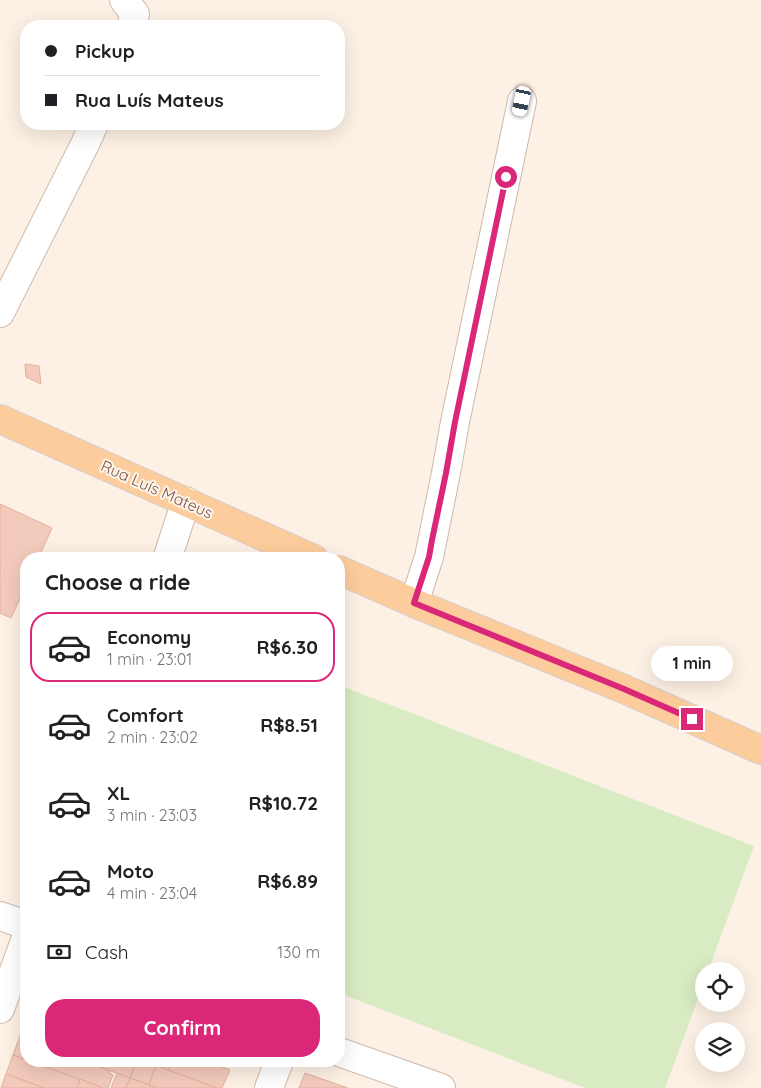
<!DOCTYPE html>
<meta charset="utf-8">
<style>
body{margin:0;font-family:Quicksand,sans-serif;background:#f2f2f2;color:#202124;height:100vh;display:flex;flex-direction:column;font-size:19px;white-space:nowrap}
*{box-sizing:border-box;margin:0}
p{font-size:16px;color:#757577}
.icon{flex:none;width:28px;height:28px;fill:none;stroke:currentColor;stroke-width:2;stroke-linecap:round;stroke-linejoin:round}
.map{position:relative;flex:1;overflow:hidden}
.side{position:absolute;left:20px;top:552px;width:325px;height:515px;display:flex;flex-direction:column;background:#fff;border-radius:20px;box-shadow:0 5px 20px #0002}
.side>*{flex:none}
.top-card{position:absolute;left:20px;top:20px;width:325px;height:110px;border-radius:20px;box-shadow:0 5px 20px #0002;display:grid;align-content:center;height:110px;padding:0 25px;background:#fff}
.buttons{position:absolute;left:695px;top:962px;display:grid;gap:10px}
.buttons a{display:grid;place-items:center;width:50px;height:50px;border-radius:50%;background:#fff;box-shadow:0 5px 20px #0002;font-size:25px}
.end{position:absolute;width:22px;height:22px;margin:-11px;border:6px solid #db2777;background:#fff;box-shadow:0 0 0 2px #fff}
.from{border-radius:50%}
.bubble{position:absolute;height:35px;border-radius:18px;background:#fff;box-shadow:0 5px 20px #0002;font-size:16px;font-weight:800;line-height:35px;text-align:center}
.car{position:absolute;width:15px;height:30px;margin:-15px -8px;border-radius:6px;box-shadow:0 0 4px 1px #0007;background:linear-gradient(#fff 24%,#345 0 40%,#fff 0 76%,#345 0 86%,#fff 0)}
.top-card b{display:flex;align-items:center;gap:18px;height:48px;font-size:19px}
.top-card b+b{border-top:1px solid #e0e0e0}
.top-card i{width:12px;height:12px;background:#202124}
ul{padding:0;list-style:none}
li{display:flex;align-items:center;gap:15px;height:70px;margin:0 10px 8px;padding:0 15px;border:2px solid transparent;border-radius:20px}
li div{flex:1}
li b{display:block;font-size:19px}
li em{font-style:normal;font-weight:800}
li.active{border-color:#db2777}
li>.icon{width:45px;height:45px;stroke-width:1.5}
h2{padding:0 25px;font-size:22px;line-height:60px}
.pay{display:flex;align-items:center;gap:12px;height:55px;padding:0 25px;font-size:19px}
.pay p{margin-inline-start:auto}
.button{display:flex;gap:10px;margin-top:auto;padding:10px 25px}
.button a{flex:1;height:58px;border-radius:20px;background:#db2777;color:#fff;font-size:20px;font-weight:800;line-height:58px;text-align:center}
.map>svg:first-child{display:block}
.green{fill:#d8ebc3}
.building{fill:#f3cbbc;stroke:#e5af9c}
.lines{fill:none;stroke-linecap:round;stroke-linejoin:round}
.minor-casing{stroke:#d0b9ad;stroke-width:30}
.major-casing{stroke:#d9cfcc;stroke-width:30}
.minor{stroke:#fff;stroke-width:28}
.major{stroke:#fccc9c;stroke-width:28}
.route{stroke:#db2777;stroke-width:6}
.labels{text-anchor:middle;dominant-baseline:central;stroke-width:4;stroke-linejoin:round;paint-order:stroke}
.street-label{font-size:16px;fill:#765449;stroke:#fff5eb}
</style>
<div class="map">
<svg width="761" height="1088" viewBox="0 0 761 1088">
<rect width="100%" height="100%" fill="#fdf0e4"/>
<polygon class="green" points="339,685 754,846 708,971 704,971 704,983 665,1088 585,1088 339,993"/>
<g class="building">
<polygon points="25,364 39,366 41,384 26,377"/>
<polygon points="0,504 52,528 38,559 26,559 26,585 11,618 0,613"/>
<polygon points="20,1036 26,1039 26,1060 13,1055"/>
<polygon points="13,1055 26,1060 26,1061 30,1061 80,1079 77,1088 44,1088 6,1074"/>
<polygon points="30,1061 87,1061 110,1071 109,1073 113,1075 108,1088 103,1088"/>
<polygon points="87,1061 106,1061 103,1068"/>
<polygon points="106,1061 137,1061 130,1078 103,1068"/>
<polygon points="137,1061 145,1061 156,1065 149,1085 130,1078"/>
<polygon points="145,1061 171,1061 168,1070"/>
<polygon points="171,1061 207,1061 230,1070 222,1088 217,1088 168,1070"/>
<polygon points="156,1065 168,1070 217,1088 157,1088 149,1085"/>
<polygon points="117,1073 130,1078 126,1088 111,1088"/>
<polygon points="305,1073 348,1088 299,1088"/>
<polygon points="6,1074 44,1088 1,1088"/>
<polygon points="130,1078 149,1085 154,1087 154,1088 126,1088"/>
<polygon points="80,1079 103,1088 77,1088"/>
</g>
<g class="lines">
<defs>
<g id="minor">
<polyline points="124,0 135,14 131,26"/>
<polyline points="0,313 85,144 94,124"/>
<polyline points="167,559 186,501"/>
<polyline points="414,603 429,557 446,473 455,422 522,101"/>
<polyline points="0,916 26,925"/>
<polyline points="0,1009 26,938"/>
<polyline points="339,1052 441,1088"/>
<polyline points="269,1088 279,1061"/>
</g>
<g id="major">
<polyline points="0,419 314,559"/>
<polyline points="339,570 414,603 624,689 761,750"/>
</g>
</defs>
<use href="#minor" class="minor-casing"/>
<use href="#major" class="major-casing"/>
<use href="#minor" class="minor"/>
<use href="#major" class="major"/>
</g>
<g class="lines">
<polyline class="route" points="506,177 455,422 446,473 432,540 429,557 414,603 624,689 692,719"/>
</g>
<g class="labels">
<g class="street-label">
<text transform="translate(157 489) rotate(24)">Rua Luís Mateus</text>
</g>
</g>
</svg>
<div class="buttons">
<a><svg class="icon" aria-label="locate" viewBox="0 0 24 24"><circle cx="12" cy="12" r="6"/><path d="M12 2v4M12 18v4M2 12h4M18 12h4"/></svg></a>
<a><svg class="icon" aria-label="layers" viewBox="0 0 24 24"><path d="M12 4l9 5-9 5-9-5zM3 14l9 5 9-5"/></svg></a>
</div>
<i class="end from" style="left:506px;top:177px"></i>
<i class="end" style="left:692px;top:719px"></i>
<div class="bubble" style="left:651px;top:646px;width:82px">1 min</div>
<i class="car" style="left:522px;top:101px;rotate:192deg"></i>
<div class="top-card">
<b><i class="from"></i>Pickup</b>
<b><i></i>Rua Luís Mateus</b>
</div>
<section class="side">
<h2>Choose a ride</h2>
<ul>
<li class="active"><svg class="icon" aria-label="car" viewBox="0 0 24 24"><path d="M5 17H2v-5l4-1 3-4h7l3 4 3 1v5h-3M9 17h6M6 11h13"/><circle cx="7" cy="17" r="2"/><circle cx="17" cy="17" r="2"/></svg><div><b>Economy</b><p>1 min · 23:01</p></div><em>R$6.30</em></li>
<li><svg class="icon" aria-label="car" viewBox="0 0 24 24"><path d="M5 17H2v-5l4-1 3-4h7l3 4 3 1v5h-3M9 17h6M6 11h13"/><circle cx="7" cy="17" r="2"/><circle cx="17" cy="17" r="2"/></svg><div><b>Comfort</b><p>2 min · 23:02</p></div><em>R$8.51</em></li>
<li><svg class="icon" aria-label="car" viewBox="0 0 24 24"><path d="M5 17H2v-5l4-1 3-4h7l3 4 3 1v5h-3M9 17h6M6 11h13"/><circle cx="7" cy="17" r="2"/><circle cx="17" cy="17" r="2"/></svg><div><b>XL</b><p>3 min · 23:03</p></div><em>R$10.72</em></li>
<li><svg class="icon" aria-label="car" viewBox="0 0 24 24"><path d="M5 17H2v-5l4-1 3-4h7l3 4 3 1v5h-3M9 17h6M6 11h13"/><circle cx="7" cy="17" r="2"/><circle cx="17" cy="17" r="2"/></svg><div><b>Moto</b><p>4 min · 23:04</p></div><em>R$6.89</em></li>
</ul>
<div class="pay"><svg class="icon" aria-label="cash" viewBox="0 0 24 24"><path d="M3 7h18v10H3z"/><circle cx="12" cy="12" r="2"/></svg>Cash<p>130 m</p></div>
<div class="button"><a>Confirm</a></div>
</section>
</div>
